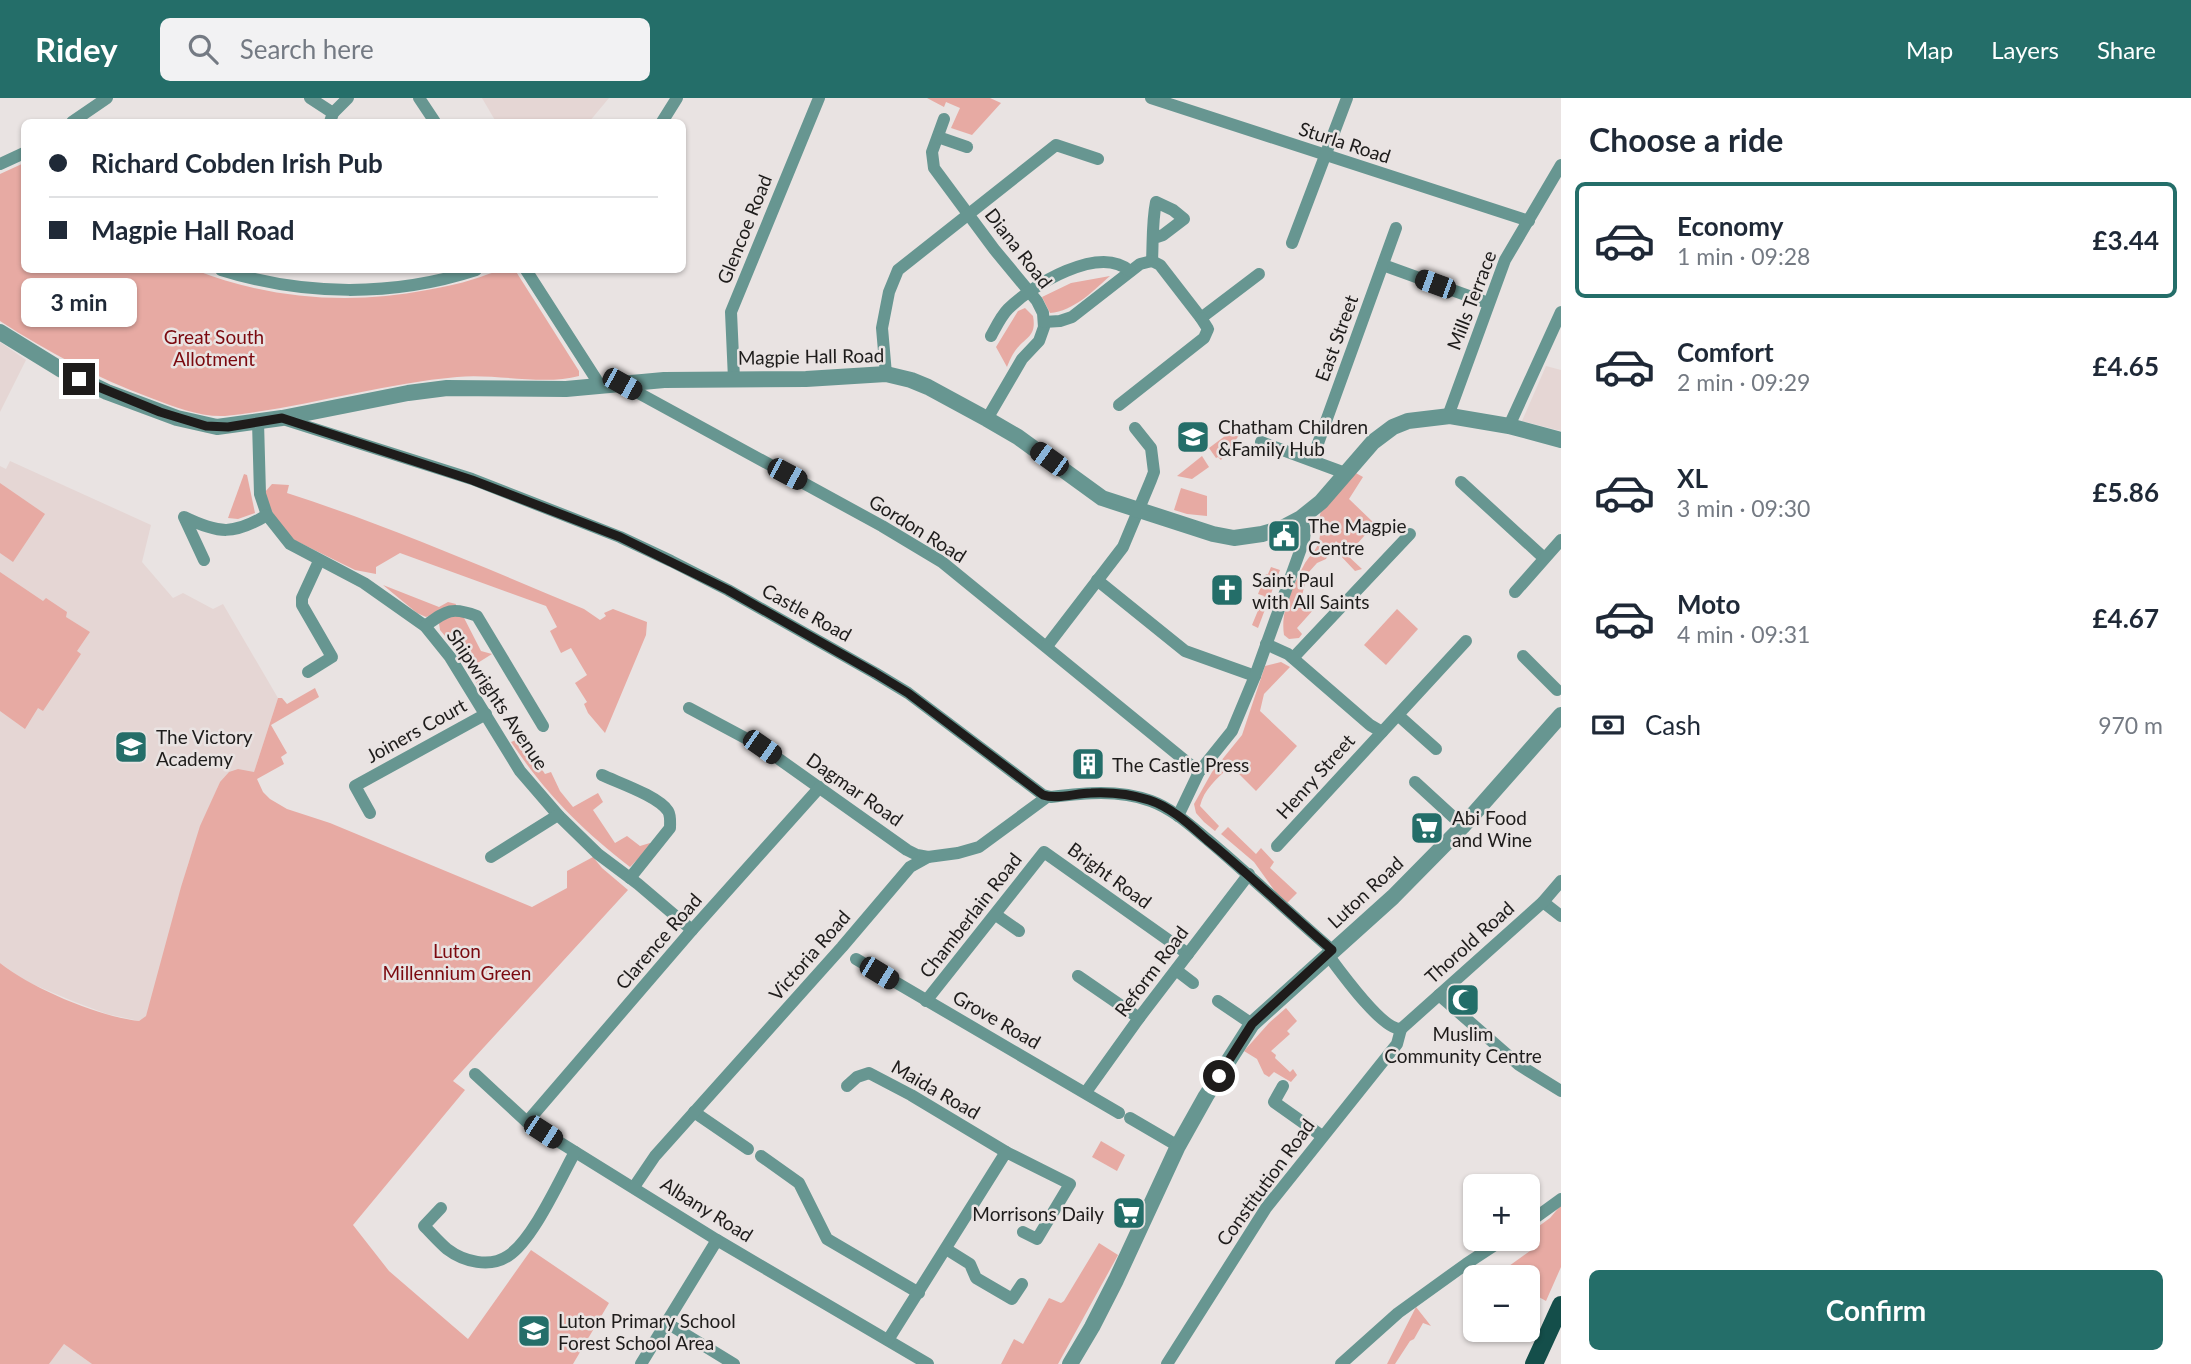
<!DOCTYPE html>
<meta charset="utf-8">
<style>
body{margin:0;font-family:Lato,sans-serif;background:#f2f2f3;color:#1f2937;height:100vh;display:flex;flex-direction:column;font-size:26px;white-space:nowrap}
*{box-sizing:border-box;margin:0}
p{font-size:23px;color:#747a83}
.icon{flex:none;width:38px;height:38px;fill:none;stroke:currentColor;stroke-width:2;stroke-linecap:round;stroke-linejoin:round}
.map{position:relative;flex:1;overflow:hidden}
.drawer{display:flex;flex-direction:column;background:#fff;width:630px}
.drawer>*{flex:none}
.hud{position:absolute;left:21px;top:21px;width:665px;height:154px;border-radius:10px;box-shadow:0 2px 5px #0004;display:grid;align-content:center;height:154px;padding:0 28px;background:#fff}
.fabs{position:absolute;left:1463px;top:1076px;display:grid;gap:14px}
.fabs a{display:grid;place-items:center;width:77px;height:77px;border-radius:10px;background:#fff;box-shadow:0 2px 5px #0004;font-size:35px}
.end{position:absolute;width:32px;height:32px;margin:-16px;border:9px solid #1e1c1b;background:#fff;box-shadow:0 0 0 4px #fff}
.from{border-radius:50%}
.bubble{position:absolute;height:49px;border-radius:10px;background:#fff;box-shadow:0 2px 5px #0004;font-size:23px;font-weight:700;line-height:49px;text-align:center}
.car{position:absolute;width:21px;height:42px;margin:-21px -10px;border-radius:9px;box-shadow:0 0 5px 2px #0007;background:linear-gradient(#222 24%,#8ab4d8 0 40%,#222 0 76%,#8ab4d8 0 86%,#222 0)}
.hud b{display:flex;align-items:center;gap:24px;height:66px;font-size:26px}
.hud b+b{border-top:2px solid #e0e1e3}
.hud i{width:18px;height:18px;background:#1f2937}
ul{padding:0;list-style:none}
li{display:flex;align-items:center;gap:21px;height:116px;margin:0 14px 10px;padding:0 14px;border:4px solid transparent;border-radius:10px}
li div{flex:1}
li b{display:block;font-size:26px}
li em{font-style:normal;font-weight:700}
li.active{border-color:#246e69}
li>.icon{width:63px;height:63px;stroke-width:1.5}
h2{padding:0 28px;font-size:32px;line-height:84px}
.pay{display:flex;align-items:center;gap:18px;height:77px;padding:0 28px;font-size:26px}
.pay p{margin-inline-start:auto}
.cta{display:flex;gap:14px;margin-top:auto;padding:14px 28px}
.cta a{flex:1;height:80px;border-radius:10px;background:#246e69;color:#fff;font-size:28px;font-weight:700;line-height:80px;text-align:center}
header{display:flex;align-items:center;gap:42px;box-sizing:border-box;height:98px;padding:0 35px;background:#246e69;color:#fff}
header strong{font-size:33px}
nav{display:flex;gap:38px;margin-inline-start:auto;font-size:24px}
.search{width:490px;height:63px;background:#f2f2f3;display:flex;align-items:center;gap:18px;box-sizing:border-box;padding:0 24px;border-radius:10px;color:#747a83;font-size:26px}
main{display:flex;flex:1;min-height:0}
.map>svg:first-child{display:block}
.built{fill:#e5d6d4}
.green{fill:#e7aaa3}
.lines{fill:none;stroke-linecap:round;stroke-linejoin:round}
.minor{stroke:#679691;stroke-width:12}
.tertiary{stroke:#679691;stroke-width:16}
.primary{stroke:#144e4a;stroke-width:18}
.route{stroke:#1e1c1b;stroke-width:9}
.labels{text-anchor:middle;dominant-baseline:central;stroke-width:5;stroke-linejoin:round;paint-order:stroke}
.street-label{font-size:19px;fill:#1e1c1b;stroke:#e9e3e2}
.park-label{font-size:19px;fill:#7b090f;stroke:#e9e3e2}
.poi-label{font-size:19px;fill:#1e1c1b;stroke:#e9e3e2;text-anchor:start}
</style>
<header>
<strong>Ridey</strong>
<div class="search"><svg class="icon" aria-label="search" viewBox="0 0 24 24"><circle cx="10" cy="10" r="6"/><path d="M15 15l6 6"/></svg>Search here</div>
<nav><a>Map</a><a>Layers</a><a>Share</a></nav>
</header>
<main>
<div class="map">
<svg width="1561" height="1266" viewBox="0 0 1561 1266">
<rect width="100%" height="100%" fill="#e9e3e2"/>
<g class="built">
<polygon points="482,0 609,0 589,24 496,24"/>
<polygon points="0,244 26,262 0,314"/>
<polygon points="1546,268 1561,272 1561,333 1522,323"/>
<polygon points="10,363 151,427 142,464 173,500 183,495 213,511 223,506 278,600 254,674 220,684 204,721 188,766 150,908 146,918 139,923 107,916 75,904 25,883 0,865 0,368 6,371"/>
<polygon points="64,1246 92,1266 49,1266"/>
</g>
<g class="green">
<polygon points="927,0 990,0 1001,5 972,37 951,30 960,10 946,4 944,9"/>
<path d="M 24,65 L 24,172 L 195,172 C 270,201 349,207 427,192 C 443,189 459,186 474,181 C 492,176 496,171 515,172 L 579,273 L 579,278 C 543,288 495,275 457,279 C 379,286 303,310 225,318 C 199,319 175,309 151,300 C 97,280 48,254 0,223 L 0,76 Z"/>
<path d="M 1110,178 C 1093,193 1074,213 1050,215 L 1042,199 L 1071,185 Z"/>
<path d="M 1025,210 L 1033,218 C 1037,239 1025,239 1015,253 C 1012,257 1009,264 1007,269 L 996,249 L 1018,213 Z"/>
<polygon points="1237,329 1240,336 1221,362 1218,359 1216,360 1209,350"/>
<polygon points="1202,358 1209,369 1192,381 1177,378"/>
<path d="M 1354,374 L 1363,379 L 1349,401 L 1375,426 L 1347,457 L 1362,471 L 1355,473 L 1338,455 L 1343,451 L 1336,443 L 1326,461 L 1317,465 L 1308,475 L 1302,497 L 1314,511 L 1297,530 L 1302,536 L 1299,540 L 1289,541 L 1284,537 C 1280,512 1294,486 1305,465 C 1310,457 1317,452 1319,443 C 1322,432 1317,420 1322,411 C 1328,399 1345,384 1354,374 Z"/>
<polygon points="244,376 247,377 255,415 238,421 228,420"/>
<polygon points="0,385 45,416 13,464 0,455"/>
<path d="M 272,386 L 289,387 L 287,395 C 389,428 486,470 584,511 L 600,522 L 606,518 L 604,515 L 613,511 L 647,524 L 646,537 L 605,635 L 588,615 L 584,606 L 587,604 L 575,585 L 587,577 L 571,550 L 561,555 L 550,533 L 557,529 L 546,508 L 400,455 L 376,469 L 376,476 L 355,472 L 292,441 L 276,421 L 265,400 L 265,394 Z"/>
<polygon points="1181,390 1207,398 1207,418 1187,416 1174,412"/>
<polygon points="1271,469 1280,472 1258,530 1252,527 1264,498 1258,496 1266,476 1268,476"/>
<polygon points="0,474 43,503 46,500 67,514 66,519 90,534 77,553 81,556 43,613 38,610 25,631 0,613"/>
<polygon points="383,487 439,509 448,504 456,506 455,510 426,519 417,515"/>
<polygon points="1397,511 1418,531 1386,567 1364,547"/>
<polygon points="461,514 481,553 492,556 476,566 486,581 477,586 455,550 440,532 439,525 440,521"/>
<path d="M 1281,564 L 1290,569 L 1264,596 L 1260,613 L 1297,648 L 1256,693 L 1238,675 L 1228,670 C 1216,682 1204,691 1200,708 L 1219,728 L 1215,733 L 1204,724 L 1196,715 L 1194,706 L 1212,674 L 1242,637 L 1265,568 Z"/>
<path d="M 315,590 L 319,599 L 271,627 L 287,655 L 281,659 L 284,666 L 257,681 L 263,694 L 270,701 L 287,711 L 330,725 L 532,809 L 567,790 L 567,773 L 593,759 L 602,770 L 628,792 L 453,983 L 465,992 L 353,1127 L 389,1173 L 468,1241 L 531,1152 L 609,1205 L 573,1266 L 92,1266 L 64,1246 L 49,1266 L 0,1266 L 0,865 C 33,891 97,918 139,923 L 146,918 L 181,789 L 200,728 L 220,684 L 229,674 L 238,671 L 254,674 L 278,600 L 282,600 L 287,606 Z"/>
<path d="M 521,640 L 545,676 L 551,674 L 560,693 L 573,709 L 598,695 L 603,704 L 593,712 L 615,745 L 627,738 L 640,748 L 650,745 L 652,747 L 630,769 C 579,729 547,697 511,644 Z"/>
<polygon points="1228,729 1256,756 1261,750 1274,764 1270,770 1297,795 1285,807 1254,764 1221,736"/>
<polygon points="1286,910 1297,923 1287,933 1290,936 1271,953 1276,957 1275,960 1290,974 1293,971 1297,977 1291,984 1274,974 1269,979 1264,976 1257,961 1244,953 1269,925"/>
<polygon points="1101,1043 1125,1057 1117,1073 1092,1059"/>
<polygon points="1561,1107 1561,1169 1546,1203 1528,1193 1528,1180 1515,1179 1509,1168 1530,1153 1522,1141 1528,1141 1528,1136 1550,1120"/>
<polygon points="1099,1145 1118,1157 1058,1266 1001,1266 1014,1241 1023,1246 1049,1200 1061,1205 1064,1203"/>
<polygon points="1416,1209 1431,1228 1423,1225 1414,1241 1410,1243 1395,1266 1387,1266"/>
</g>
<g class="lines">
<g class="minor">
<polyline points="310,0 333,15"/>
<polyline points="419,0 435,24"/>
<polyline points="1151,0 1529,123"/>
<polyline points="944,21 932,54 934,70 994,151 1037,203 1043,215 1044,229 1039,243 1022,261 987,321"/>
<polyline points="72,24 107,0"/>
<polyline points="330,24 333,15 348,0"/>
<polyline points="662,24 677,0"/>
<polyline points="938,39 967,49"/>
<polyline points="0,66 24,55"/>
<polyline points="1292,145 1347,0"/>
<path d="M 1152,163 C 1153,143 1152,124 1156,104 L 1173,112 L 1184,121 L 1163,137 L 1154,140"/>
<polyline points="1383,167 1488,205"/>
<path d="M 221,172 C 304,198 393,199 476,172"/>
<polyline points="526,172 596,281 598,288"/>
<polyline points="1044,224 1060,223 1072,219 1140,166 1152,163 1160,167 1201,220 1259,176"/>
<path d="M 991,238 C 996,229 1001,218 1008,211 C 1032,187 1099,146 1130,173"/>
<polyline points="886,276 882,230 889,194 898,172 1056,47 1098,61"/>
<polyline points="734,281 731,214 819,0"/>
<polyline points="622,286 882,428 942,464 1199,674"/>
<polyline points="1119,307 1204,240 1208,231 1201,220"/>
<polyline points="1448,318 1505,162 1561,67"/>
<path d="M 283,321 L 472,381 L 620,439 L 671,463 L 728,492 L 875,575 L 908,595 L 1043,697 L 1051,699 C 1084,695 1118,691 1151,703 C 1173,711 1191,728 1208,742 C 1251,778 1290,816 1332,852"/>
<polyline points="258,324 260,396 267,417 290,446 364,485 425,528 450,559 520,673 558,717 598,756 638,786 692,832"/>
<polyline points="1509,328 1561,214"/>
<polyline points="1261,344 1345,375"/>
<polyline points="1312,362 1396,130"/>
<polyline points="1461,384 1544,460"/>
<path d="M 204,462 L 184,419 C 219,436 234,437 267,417"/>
<polyline points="1097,482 1185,553 1255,578"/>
<polyline points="1515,494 1561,442"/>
<path d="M 425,528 C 446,513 451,508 477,518 L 543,628"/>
<polyline points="1266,546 1288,556 1370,627 1382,634"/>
<polyline points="1047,548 1123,449 1151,382 1154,374 1151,350 1135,330"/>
<polyline points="1523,558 1557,592"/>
<polyline points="1293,560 1410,436"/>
<polyline points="308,574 332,559 302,507 302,500 319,463"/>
<polyline points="689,610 762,649 907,752 917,757 928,759"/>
<polyline points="1399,618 1436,651"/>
<path d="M 602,677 C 619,685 658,698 668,713 C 671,718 670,724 670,730 L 630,780"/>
<polyline points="1415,684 1463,728"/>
<polyline points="370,715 355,688 486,616"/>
<polyline points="1178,718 1199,674 1232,633 1255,578 1304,442 1305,432 1301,420"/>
<polyline points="1277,748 1466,543"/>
<polyline points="491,759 558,717"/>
<polyline points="1543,804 1561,818"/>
<polyline points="996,817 1019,833"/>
<path d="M 1328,857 C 1340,873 1382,932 1401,931"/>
<polyline points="856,861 1119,1015"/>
<polyline points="1176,872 1193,885"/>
<polyline points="1078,878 1139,920"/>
<polyline points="1439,897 1519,967 1561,993"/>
<polyline points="926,903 1044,754 1188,856"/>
<polyline points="1218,903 1252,926"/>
<polyline points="1401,931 1543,804 1561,783"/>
<polyline points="475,976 527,1024 717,1142 928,1266"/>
<polyline points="847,988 857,979 869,975 911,997 1006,1054"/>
<polyline points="1283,988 1274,1004 1322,1038"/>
<polyline points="1086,994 1139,920 1249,776"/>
<polyline points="694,1014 748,1051"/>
<polyline points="1130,1020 1178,1048"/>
<polyline points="527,1024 692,832 820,689"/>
<polyline points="761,1058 799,1085 827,1141 919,1195"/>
<polyline points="634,1089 655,1058 842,849 910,769 928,759 958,755 979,749 1047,699"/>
<path d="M 441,1110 L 424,1128 C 432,1136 439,1144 447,1151 C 464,1164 490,1170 508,1158 C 533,1142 560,1081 575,1054"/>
<polyline points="1528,1125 1561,1101"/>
<polyline points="946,1151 970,1166 976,1180 1012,1201 1022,1186"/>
<polyline points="667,1225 734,1266"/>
<polyline points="888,1242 1006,1054 1070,1086 1037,1141 1023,1134"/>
<polyline points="641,1266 717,1142"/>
<polyline points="1167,1266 1266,1110 1397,946 1401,931"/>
<polyline points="1341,1266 1398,1215 1466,1166 1504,1141"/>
</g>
<g class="tertiary">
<polyline points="0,234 60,271 107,294 177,320 217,329 282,320 408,295 447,290 566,291 664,282 806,281 886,276 911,282 928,289 987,321 1018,339 1102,400 1213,436 1234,440 1262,436 1282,430 1301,420 1321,404 1373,344 1393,329 1408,323 1450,318 1509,328 1561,342"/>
<polyline points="1070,1266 1092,1229 1116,1182 1178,1048 1206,998 1252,926 1393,799 1463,728 1561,617"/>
</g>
<polyline class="primary" points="1534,1266 1561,1207"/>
</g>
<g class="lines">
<path class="route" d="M 79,281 L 160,314 L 206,328 L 228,329 L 282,320 L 472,382 L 620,439 L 728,492 L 875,575 L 908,595 L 1043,697 C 1057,702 1076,695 1091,695 C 1111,694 1130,696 1149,702 C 1171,709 1190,727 1207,742 C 1250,777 1290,816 1332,852 L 1252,926 L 1219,978"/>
</g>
<defs>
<symbol id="school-square" viewBox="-11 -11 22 22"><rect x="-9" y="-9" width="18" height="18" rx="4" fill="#246e69" stroke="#e9e3e2"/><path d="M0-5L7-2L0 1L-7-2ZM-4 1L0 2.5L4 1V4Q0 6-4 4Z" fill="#fff"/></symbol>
<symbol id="civic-square" viewBox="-11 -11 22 22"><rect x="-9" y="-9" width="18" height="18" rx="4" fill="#246e69" stroke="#e9e3e2"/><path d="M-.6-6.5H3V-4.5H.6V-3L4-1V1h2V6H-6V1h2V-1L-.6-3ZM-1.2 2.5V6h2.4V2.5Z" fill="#fff"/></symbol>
<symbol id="church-square" viewBox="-11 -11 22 22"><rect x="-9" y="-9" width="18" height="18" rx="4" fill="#246e69" stroke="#e9e3e2"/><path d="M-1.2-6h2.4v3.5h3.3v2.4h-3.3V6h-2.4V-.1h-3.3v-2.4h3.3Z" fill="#fff"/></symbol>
<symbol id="building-square" viewBox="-11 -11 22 22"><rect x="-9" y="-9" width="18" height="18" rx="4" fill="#246e69" stroke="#e9e3e2"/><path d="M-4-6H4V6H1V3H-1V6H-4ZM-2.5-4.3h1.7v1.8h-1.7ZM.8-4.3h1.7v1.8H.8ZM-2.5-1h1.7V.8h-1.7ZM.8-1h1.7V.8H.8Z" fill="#fff"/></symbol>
<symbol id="supermarket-square" viewBox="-11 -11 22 22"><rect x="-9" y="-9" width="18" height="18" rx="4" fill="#246e69" stroke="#e9e3e2"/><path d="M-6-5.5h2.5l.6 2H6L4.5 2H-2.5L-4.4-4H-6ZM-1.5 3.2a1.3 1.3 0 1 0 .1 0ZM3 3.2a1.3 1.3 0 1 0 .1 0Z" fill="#fff"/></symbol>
<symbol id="mosque-square" viewBox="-11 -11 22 22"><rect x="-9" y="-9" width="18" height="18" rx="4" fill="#246e69" stroke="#e9e3e2"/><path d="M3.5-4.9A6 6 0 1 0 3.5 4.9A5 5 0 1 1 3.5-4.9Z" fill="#fff"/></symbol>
</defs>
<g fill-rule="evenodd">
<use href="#school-square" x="1174" y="320" width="38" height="38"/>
<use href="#civic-square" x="1265" y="419" width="38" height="38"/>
<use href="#church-square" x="1208" y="473" width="38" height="38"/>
<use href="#school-square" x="112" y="630" width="38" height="38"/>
<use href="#building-square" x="1069" y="647" width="38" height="38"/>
<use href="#supermarket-square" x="1408" y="711" width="38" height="38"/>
<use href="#mosque-square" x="1444" y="883" width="38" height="38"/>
<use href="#supermarket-square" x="1110" y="1096" width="38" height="38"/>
<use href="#school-square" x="515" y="1214" width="38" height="38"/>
</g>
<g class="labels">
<g class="street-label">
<text transform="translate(1345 44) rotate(18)">Sturla Road</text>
<text transform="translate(744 131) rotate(-68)">Glencoe Road</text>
<text transform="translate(1019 150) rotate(52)">Diana Road</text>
<text transform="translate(1471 202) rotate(-69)">Mills Terrace</text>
<text transform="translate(1336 240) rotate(-70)">East Street</text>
<text transform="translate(811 258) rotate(-1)">Magpie Hall Road</text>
<text transform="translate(918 430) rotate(32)">Gordon Road</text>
<text transform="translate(807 514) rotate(29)">Castle Road</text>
<text transform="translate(498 601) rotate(56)">Shipwrights Avenue</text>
<text transform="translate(416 632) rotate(-29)">Joiners Court</text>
<text transform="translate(1315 678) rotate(-48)">Henry Street</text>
<text transform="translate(855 691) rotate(35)">Dagmar Road</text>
<text transform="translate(1110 777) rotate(36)">Bright Road</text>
<text transform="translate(1365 794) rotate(-43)">Luton Road</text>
<text transform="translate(970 817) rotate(-52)">Chamberlain Road</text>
<text transform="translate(658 843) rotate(-49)">Clarence Road</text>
<text transform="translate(1469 844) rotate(-42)">Thorold Road</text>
<text transform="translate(809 857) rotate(-49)">Victoria Road</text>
<text transform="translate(1151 873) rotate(-53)">Reform Road</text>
<text transform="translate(997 921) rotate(30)">Grove Road</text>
<text transform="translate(936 991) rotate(30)">Maida Road</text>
<text transform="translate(1265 1084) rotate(-54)">Constitution Road</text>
<text transform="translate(707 1111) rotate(32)">Albany Road</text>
</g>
<g class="park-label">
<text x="214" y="238">Great South<tspan x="214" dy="22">Allotment</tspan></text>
<text x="457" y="852">Luton<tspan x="457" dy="22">Millennium Green</tspan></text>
</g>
<g class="poi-label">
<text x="1218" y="328">Chatham Children<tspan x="1218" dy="22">&amp;Family Hub</tspan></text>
<text x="1308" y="427">The Magpie<tspan x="1308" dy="22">Centre</tspan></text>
<text x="1252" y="481">Saint Paul<tspan x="1252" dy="22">with All Saints</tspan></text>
<text x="156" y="638">The Victory<tspan x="156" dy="22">Academy</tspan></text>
<text x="1112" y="666">The Castle Press</text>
<text x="1452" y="719">Abi Food<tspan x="1452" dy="22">and Wine</tspan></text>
<text x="1463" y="935" text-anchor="middle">Muslim<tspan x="1463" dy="22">Community Centre</tspan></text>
<text x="1104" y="1115" text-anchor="end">Morrisons Daily</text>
<text x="558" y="1222">Luton Primary School<tspan x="558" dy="22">Forest School Area</tspan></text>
</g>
</g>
</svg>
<div class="fabs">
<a>+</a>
<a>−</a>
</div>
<i class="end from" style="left:1219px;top:978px"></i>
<i class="end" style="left:79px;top:281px"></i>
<div class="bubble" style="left:21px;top:180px;width:116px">3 min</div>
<i class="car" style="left:1435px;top:186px;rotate:290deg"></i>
<i class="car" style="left:622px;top:286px;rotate:119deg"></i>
<i class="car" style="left:1049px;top:361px;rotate:306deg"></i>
<i class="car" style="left:787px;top:376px;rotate:118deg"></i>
<i class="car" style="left:762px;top:649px;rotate:125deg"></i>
<i class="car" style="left:879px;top:875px;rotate:121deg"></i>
<i class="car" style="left:543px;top:1034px;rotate:123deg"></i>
<div class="hud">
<b><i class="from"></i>Richard Cobden Irish Pub</b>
<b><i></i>Magpie Hall Road</b>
</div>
</div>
<section class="drawer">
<h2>Choose a ride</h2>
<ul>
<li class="active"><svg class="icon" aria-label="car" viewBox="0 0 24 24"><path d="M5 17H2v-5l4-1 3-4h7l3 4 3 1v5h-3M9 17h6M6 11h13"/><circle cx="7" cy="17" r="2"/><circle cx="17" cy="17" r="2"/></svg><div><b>Economy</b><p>1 min · 09:28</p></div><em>£3.44</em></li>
<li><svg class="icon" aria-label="car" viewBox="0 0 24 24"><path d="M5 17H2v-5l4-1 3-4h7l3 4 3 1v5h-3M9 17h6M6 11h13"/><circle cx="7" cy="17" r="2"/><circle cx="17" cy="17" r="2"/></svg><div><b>Comfort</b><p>2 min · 09:29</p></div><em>£4.65</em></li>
<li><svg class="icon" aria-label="car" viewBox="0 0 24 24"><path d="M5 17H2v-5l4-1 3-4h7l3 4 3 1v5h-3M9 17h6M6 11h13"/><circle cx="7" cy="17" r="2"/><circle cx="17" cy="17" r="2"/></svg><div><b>XL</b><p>3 min · 09:30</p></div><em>£5.86</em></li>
<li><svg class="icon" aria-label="car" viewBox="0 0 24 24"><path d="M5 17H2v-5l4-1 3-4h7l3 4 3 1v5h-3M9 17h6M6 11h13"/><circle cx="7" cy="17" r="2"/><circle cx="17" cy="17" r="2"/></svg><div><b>Moto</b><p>4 min · 09:31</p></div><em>£4.67</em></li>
</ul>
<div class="pay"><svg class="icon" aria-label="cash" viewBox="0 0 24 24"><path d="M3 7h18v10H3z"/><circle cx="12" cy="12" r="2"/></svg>Cash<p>970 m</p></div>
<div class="cta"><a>Confirm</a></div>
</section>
</main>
